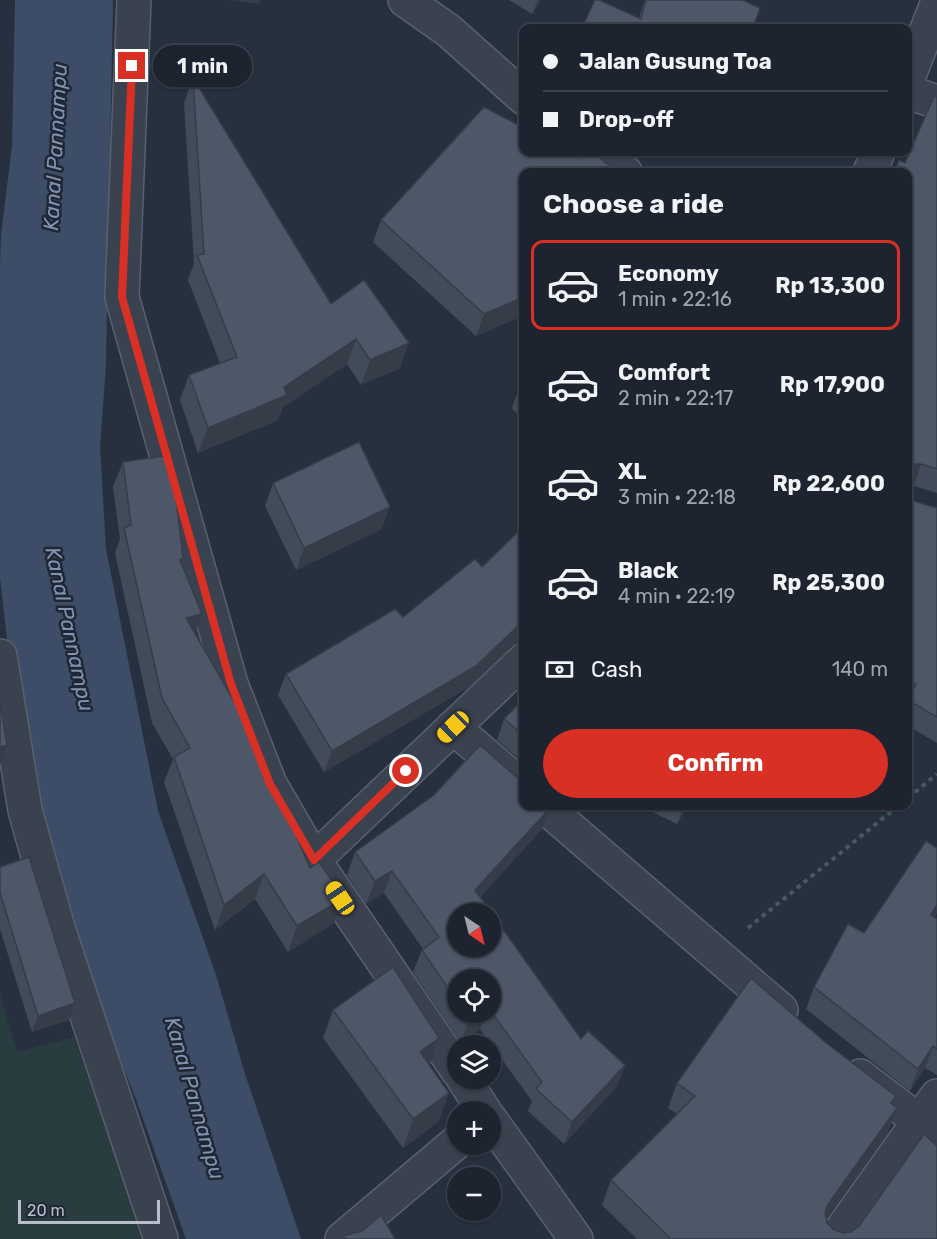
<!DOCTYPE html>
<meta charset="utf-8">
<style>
body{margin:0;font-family:Rubik,sans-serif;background:#2a303b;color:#f1f3f6;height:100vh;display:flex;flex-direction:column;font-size:22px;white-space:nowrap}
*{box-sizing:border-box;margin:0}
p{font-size:20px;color:#a0a4aa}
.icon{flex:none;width:33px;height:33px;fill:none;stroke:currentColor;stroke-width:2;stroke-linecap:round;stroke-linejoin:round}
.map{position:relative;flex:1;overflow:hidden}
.sheet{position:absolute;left:519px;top:168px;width:393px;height:642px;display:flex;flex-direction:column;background:#1d242f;border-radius:12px;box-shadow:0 2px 4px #0004,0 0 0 2px #3b414b}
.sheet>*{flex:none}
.guide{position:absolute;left:519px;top:24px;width:393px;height:132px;border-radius:12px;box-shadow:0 2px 4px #0004,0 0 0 2px #3b414b;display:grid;align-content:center;height:132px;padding:0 24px;background:#1d242f}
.needle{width:39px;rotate:145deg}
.fabs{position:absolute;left:447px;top:903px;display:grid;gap:12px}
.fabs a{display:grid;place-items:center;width:54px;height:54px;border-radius:50%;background:#1d242f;box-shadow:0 2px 4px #0004,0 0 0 2px #3b414b;font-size:30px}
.scale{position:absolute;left:18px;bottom:15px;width:142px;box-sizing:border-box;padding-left:6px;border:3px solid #b7beca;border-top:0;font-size:16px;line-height:21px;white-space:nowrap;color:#b7beca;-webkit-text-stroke:4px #202734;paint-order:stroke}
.end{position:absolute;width:27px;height:27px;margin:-14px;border:8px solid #d93025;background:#fff;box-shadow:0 0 0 3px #fff}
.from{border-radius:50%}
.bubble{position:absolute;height:42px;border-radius:21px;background:#1d242f;box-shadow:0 2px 4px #0004,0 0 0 2px #3b414b;font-size:20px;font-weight:700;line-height:42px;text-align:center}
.car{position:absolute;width:18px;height:36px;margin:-18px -9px;border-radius:8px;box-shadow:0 0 4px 2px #0007;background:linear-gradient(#f5c518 24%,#345 0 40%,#f5c518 0 76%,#345 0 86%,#f5c518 0)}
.guide b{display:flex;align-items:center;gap:21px;height:57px;font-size:22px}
.guide b+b{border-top:2px solid #3b414b}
.guide i{width:15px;height:15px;background:#f1f3f6}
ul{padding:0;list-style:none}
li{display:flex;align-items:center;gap:18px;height:90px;margin:0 12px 9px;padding:0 12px;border:3px solid transparent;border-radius:12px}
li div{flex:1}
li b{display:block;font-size:22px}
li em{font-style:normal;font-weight:700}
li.selected{border-color:#d93025}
li>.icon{width:54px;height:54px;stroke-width:1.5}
h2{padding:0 24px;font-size:27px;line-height:72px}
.pay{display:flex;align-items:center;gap:15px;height:66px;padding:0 24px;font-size:22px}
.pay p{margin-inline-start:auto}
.button{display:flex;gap:12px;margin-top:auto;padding:12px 24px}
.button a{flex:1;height:69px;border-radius:36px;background:#d93025;color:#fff;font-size:24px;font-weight:700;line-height:69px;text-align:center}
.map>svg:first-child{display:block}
.green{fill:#293d40}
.water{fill:#3d4d67}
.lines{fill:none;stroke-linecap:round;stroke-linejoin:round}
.minor-casing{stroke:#59606d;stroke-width:36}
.path{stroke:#47595d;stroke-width:4;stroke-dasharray:4.5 4.5;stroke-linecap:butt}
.minor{stroke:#3b424f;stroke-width:33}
.wall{fill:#424b59;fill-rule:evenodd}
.shaded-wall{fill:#363d49}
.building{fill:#4d5768;stroke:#363d49;stroke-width:1.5;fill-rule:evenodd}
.route{stroke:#d93025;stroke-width:8}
.labels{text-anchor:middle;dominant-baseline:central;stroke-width:5;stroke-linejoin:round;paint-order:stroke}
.water-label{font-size:21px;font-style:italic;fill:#8093b0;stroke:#202734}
</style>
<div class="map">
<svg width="937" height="1239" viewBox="0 0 937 1239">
<rect width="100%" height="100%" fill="#27303f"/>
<polygon class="green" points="0,994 17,1052 74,1037 146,1239 0,1239"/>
<polygon class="water" points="15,0 113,0 106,364 100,447 106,549 158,811 216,975 245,1074 301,1239 186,1239 136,1099 91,987 29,762 8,649 0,577 0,266 1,235 12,146"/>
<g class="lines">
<defs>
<g id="minor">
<polyline points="134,0 122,297 231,684 270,784 314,860 458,1071"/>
<polyline points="405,0 449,31 524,98"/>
<polyline points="908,78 937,4"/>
<polyline points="908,92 937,102"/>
<polyline points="594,152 625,172"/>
<polyline points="870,172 878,152"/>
<polyline points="0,656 25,810 58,928 161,1239"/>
<polyline points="453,727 524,788"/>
<polyline points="544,806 781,1010"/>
<polyline points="314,860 524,660"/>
<polyline points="860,1076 937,1135"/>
<polyline points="463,1078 485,1112"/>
<polyline points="490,1119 576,1239"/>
<polyline points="342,1239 458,1141"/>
<polyline points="835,1239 937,1096"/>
</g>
</defs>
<use href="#minor" class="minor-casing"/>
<g class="path">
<polyline points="908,798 937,774"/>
<polyline points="748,928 898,806"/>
</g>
<use href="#minor" class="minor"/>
</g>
<g class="wall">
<polygon points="509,0 541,0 532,14"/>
<polygon points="645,0 742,0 753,28 639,18"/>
<polygon points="193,78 331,304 400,368 361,385 347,364 283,407 278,420 198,453 180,400 189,375 220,363 188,280 194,263 184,103"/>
<polygon points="937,97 937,493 914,486 908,486 908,172 905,163"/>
<polygon points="484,107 524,128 524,152 567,152 579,158 584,152 593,152 617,172 524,172 524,319 522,316 476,336 373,242 381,220"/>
<polygon points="524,373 524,422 512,408"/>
<polygon points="123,462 181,564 202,614 195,634 262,765 334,923 288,952 255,899 215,930 164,782 173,759 152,723 115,553 120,539 113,487"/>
<polygon points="273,483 382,529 296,570 265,506"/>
<polygon points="908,498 910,500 937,508 937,743 908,726"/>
<polygon points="482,567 520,642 512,646 469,687 324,772 278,695 286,674 403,617"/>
<polygon points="524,698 524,763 497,740 504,719"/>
<path d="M 524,806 L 551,807 L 542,829 L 480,897 L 581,1039 L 625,1065 L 616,1087 L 564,1144 L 528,1111 L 532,1101 L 480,1029 L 461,1043 L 413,972 L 422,950 L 423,949 L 384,893 L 366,904 L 347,875 L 355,852 ZM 458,980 L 490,980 L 490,1012 L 458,1012 Z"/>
<polygon points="640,806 687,806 677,824"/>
<polygon points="937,848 937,913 934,917 937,919 937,1075 925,1068 910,1091 806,1009 814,987 864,933"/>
<polygon points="0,867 75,1003 69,1020 32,1032 0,929"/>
<polygon points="333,1010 439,1038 429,1065 439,1121 403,1148 323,1038"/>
<polygon points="677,1083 893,1105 888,1133 826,1219 827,1223 833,1229 843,1233 851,1232 859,1226 937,1239 637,1239 602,1205 611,1180 677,1114 668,1108"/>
</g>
<g class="shaded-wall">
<polygon points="230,0 261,0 259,4"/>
<polygon points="538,0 541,0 532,14"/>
<polygon points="524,297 524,313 522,316 476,336 484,314"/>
<polygon points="356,339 347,364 283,407 278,420 198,453 208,428 284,387"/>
<polygon points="409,343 400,368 361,385 370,360"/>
<polygon points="911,464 921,464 914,486 908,486 908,466"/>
<polygon points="390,507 382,529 296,570 304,548"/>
<polygon points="202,614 193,639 186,618"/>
<polygon points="524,623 524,642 520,642 512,646 469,687 324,772 332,751"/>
<polygon points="7,745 0,765 0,747"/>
<polygon points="684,806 687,806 677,824"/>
<polygon points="551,807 542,829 467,912 475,890"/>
<polygon points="392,871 384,893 366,904 375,881"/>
<polygon points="264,874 255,899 215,930 224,905"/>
<polygon points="344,898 334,923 288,952 297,926"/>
<polygon points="937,904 937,913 923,936 931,915"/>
<polygon points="75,1003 69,1020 32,1032 38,1016"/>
<polygon points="480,1012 486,1012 480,1029 461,1043 469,1020"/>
<polygon points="439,1038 429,1066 420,1052"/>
<polygon points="933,1046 925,1068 910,1091 918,1069"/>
<polygon points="625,1065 616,1087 564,1144 572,1122"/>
<polygon points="449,1093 439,1121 403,1148 413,1119"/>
<polygon points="897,1108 888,1133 819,1229 828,1204"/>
</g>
<g class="building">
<polygon points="595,0 599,0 641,19 646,0 742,0 760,8 753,28 582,28"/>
<polygon points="193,78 331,304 364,280 409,343 370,360 356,339 284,387 287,395 208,428 189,375 237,357 197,255 204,254"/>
<polygon points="934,96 937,97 937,469 921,464 911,464 908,466 908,172 895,172 899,160 905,163"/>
<polygon points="484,107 524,128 524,152 567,152 579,158 584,152 593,152 617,172 524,172 524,297 484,314 381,220"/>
<polygon points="524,374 524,390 520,385"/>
<polygon points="359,442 390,507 304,548 273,483"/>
<polygon points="164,456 176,498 183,558 180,560 202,614 186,618 234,701 236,700 262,765 280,797 310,868 319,862 344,898 297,926 264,874 224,905 174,757 190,748 162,698 124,528 131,525 123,462"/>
<polygon points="908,498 910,500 937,508 937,717 908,700 916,684 908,680"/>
<polygon points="524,526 524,623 519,625 476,666 332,751 286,674 395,609 403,617 475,559 482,567"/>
<polygon points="524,698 524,735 504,719"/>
<polygon points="0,701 7,745 0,747"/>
<path d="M 480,745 L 520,780 L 524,781 L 524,806 L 549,806 L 551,807 L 475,890 L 581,1039 L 588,1031 L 625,1065 L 572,1122 L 536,1089 L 542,1082 L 490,1010 L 490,980 L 458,980 L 458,1003 L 422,950 L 439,937 L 392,871 L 375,881 L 355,852 L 434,795 ZM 458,914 L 490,914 L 490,946 L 458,946 Z"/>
<polygon points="926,841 937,848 937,904 931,915 937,919 937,1049 933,1046 918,1069 814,987 848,924 864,933"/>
<polygon points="29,857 75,1003 38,1016 0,893 0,867"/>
<polygon points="393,967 439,1038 420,1052 449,1093 413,1119 333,1010"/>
<polygon points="751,978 825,1042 896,1096 891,1103 897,1108 828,1204 825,1213 827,1223 833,1229 843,1233 851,1232 859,1226 924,1134 937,1146 937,1239 671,1239 611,1180 695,1096 677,1083"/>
<polygon points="464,1012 480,1012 469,1020"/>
<polygon points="381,1215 395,1239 345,1239 343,1236 362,1231"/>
</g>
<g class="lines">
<polyline class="route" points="132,66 122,297 231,684 270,784 314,860 406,771"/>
</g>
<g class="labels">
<g class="water-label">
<text transform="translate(55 147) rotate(-87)">Kanal Pannampu</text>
<text transform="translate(70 629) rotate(78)">Kanal Pannampu</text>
<text transform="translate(195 1098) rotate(74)">Kanal Pannampu</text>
</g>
</g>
</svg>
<div class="fabs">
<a><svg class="needle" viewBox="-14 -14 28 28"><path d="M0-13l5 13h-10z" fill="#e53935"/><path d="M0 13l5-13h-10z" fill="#a0a4aa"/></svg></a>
<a><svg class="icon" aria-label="locate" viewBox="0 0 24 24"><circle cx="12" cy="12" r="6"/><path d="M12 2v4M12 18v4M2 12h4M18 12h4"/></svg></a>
<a><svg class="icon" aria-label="layers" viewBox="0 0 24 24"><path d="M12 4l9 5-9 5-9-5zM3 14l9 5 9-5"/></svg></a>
<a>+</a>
<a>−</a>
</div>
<div class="scale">20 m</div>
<i class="end from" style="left:406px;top:771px"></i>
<i class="end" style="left:132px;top:66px"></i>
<div class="bubble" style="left:153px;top:45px;width:99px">1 min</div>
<i class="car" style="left:453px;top:727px;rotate:226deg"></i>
<i class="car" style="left:340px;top:898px;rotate:326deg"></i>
<div class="guide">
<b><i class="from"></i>Jalan Gusung Toa</b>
<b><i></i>Drop-off</b>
</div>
<section class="sheet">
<h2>Choose a ride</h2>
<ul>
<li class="selected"><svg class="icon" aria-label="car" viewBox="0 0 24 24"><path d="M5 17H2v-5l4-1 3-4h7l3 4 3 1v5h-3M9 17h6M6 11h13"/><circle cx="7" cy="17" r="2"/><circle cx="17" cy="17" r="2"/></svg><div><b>Economy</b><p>1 min · 22:16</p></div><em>Rp 13,300</em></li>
<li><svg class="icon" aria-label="car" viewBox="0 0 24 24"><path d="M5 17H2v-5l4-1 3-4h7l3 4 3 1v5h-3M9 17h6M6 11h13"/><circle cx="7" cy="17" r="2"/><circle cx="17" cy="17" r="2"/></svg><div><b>Comfort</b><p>2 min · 22:17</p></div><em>Rp 17,900</em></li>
<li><svg class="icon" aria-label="car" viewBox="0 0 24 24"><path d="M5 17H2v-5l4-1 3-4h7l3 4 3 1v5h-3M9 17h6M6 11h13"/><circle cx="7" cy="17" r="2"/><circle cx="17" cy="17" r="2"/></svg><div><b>XL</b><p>3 min · 22:18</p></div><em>Rp 22,600</em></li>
<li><svg class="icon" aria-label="car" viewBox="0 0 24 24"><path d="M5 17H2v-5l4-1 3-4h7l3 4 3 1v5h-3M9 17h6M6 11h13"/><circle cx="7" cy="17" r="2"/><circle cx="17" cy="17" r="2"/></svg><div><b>Black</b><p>4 min · 22:19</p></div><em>Rp 25,300</em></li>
</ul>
<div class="pay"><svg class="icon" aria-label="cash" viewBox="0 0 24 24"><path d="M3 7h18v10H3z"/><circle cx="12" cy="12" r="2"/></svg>Cash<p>140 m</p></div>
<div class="button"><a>Confirm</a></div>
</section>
</div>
